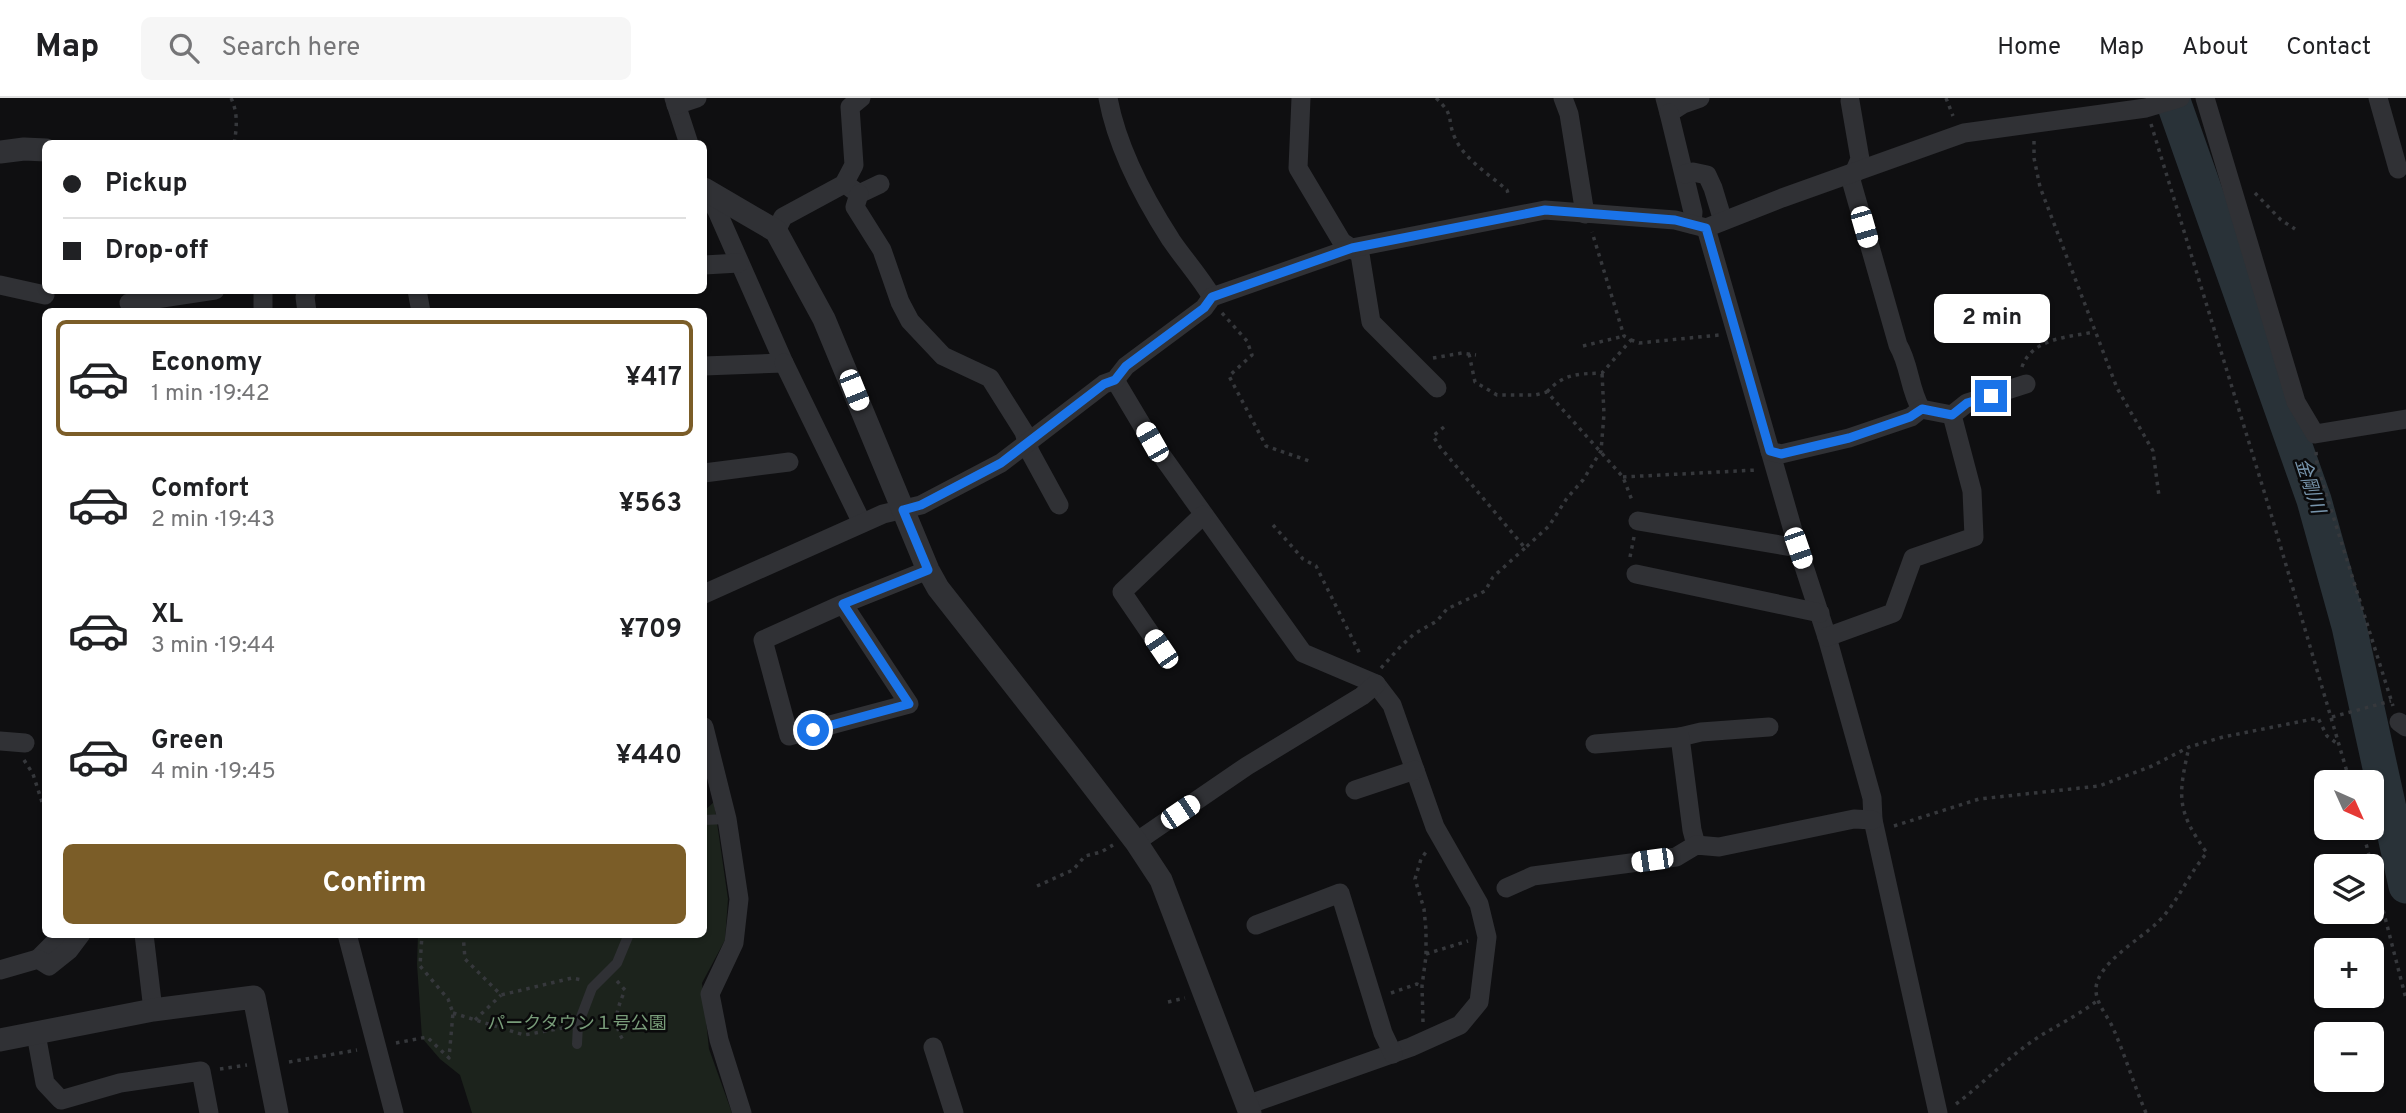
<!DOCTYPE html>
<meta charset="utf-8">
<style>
body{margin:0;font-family:Overpass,"Noto Sans JP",sans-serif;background:#f6f6f6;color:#202124;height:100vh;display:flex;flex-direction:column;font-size:26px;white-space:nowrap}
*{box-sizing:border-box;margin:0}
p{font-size:23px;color:#757577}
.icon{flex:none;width:38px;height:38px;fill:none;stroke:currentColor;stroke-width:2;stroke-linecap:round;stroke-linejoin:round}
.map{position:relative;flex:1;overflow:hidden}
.panel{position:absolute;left:42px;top:210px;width:665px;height:630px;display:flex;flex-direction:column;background:#fff;border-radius:10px;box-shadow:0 2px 5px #0004}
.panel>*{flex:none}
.hud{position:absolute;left:42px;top:42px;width:665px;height:154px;border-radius:10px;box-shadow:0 2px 5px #0004;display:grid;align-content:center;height:154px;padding:0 21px;background:#fff}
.needle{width:46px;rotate:135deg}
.fabs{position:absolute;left:2314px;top:672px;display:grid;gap:14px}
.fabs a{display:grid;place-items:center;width:70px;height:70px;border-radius:10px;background:#fff;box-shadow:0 2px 5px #0004;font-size:35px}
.end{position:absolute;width:32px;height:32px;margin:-16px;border:9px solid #1a73e8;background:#fff;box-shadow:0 0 0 4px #fff}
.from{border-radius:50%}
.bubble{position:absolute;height:49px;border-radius:10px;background:#fff;box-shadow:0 2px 5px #0004;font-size:23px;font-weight:700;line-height:49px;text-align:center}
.car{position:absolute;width:21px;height:42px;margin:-21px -10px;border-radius:9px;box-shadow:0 0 5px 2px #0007;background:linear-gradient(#fff 24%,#345 0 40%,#fff 0 76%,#345 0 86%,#fff 0)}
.hud b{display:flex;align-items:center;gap:24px;height:66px;font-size:26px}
.hud b+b{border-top:2px solid #e0e0e0}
.hud i{width:18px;height:18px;background:#202124}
ul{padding:12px 0 0;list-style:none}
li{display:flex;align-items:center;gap:21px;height:116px;margin:0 14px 10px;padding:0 7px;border:4px solid transparent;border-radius:10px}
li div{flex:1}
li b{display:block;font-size:26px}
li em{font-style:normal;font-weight:700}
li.current{border-color:#7b5d28}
li>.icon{width:63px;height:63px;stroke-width:1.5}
.action{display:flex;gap:14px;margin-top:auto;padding:14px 21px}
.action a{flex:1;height:80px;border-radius:10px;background:#7b5d28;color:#fff;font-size:28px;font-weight:700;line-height:80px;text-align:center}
header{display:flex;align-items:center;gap:42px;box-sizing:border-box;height:98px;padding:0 35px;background:#fff;border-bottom:2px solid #e0e0e0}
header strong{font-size:33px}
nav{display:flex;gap:38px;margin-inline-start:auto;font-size:24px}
.search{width:490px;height:63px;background:#f6f6f6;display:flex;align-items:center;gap:18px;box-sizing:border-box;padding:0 24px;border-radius:10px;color:#757577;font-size:26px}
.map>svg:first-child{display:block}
.green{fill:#1c231c}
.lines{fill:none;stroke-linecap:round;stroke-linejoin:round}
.river{stroke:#293238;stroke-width:35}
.path{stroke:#36383c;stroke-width:3.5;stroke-dasharray:3.5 5;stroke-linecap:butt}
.service{stroke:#303135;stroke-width:10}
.minor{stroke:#303135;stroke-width:19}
.tertiary{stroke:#303135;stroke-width:23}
.route{stroke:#1a73e8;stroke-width:9}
.labels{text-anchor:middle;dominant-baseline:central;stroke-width:5;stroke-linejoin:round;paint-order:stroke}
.park-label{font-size:18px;fill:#789c79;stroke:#0a0a0b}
.water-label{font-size:19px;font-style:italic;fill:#7895ac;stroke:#0a0a0b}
</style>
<header>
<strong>Map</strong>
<div class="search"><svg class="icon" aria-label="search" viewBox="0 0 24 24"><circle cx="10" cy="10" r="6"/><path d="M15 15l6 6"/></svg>Search here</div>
<nav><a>Home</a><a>Map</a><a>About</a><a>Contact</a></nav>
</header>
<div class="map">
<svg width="2406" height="1015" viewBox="0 0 2406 1015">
<rect width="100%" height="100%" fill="#0f0f11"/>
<polygon class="green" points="714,704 728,801 725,842 702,885 709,951 732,1015 472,1015 460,977 440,961 422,940 417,866 418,837 704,836 704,713"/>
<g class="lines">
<polyline class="river" points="2172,0 2314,402 2349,528 2406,788"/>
<g class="path">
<path d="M 231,0 C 238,15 237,29 234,46"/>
<path d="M 1436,0 C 1456,19 1446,20 1455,40 C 1464,61 1490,77 1507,92 L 1509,99"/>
<polyline points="1946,0 1953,18"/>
<polyline points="2151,26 2271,416 2350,684"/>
<polyline points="2034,43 2034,60 2040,89 2117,290 2153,353 2159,398"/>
<polyline points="2255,95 2281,122 2295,131"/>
<polyline points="1222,215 1247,243 1252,257 1229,278 1266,348 1312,364"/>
<polyline points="1631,242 1639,245 1719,237"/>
<polyline points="1583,248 1624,238"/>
<polyline points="1469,256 1475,284 1497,297 1535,297 1547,294 1623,379 1633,405"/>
<polyline points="1433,260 1462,255 1476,257"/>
<path d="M 2022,269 C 2032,240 2069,239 2094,234"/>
<path d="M 1547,294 C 1564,275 1579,276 1602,275 L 1631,242 L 1624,238 L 1592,134"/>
<polyline points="1444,329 1433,338 1440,349 1525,450 1549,428 1567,400 1583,382 1601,353 1604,316 1602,275"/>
<polyline points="2316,354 2317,367 2393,608"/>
<polyline points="1623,379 1757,372"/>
<polyline points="1273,427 1303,461 1316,468 1361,558"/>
<polyline points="1630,459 1634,439"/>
<polyline points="1381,570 1401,548 1414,536 1437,523 1447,511 1485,493 1493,479 1525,450"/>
<polyline points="2332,619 2391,603"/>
<polyline points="24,662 33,676 42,704 46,707"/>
<polyline points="1894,728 1979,701 2099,688 2152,668 2189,649 2223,639 2318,620 2327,638 2339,647"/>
<polyline points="2362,730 2406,901"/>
<polyline points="1037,788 1073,772 1085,758 1101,754 1113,747"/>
<polyline points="463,836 465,861 501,897 572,880 582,882"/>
<polyline points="1426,856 1468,843"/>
<path d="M 617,883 L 625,892 C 617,911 612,924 623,942"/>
<polyline points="1391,895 1417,886 1422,888"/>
<polyline points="1168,904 1185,900"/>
<polyline points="453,915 524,937 563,930"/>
<polyline points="475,922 501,897"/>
<polyline points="1423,924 1422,888 1426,858 1426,832 1424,811 1415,781 1421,761 1426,754"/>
<polyline points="396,945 427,939 449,960 453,915 448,901 420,868 422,836"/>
<polyline points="289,964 357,952"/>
<polyline points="220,971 247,967"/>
<path d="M 1956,1006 C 1984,985 2008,959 2037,940 C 2057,927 2079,917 2098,902"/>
<path d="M 2146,1015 C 2134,987 2125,957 2113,930 C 2107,917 2095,904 2096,890 C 2098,865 2139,842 2157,825 C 2178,805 2188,776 2207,755 C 2176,712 2178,698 2189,649"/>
</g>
<g class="service">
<polyline points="704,722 727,721"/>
<polyline points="577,946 578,927 592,890 617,865 629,836"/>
</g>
<g class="minor">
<polyline points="674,0 689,46"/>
<path d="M 1108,0 C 1117,49 1144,100 1171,142 C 1184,161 1200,179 1212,199"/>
<polyline points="1301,0 1298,70 1342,144 1360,156 1371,224 1437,290"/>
<polyline points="1563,0 1569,16 1585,116"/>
<polyline points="1665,0 1669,15 1683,6 1700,0"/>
<polyline points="2205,0 2296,304 2315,336 2406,321"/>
<polyline points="2378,0 2398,71"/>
<path d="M 1850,3 L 1860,61 L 1851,82 L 1898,247 C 1910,267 1909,291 1921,311 L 1952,317 L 1967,305 L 2026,286"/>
<polyline points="676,7 697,0"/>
<polyline points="1669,15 1693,114 1692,126"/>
<polyline points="1685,76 1693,74 1707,77 1713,90 1723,123"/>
<polyline points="848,88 859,96 880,86"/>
<polyline points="704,91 717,113 784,265 704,268"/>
<polyline points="859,96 855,109 882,152 900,204 910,223 943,258 990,280 1024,334 1030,354 1059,407"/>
<polyline points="1706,130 1798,450 1827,539 1872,700 1873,722 1938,1015"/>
<polyline points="776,133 783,119 844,86 854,67 850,9 861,0"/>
<polyline points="704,167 739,165"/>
<polyline points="0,187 45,197"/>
<polyline points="263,192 263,214"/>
<polyline points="307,192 305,199 307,214"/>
<polyline points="417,192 421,214"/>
<polyline points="129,205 215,192"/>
<polyline points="784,265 862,425"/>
<polyline points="1115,282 1152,344 1303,555 1376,586 1392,607 1435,729 1479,806 1487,839 1479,904 1460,927 1411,949 1247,1007"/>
<polyline points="1770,353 1781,356 1849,340 1911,319 1921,311"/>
<polyline points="704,375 789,364"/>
<polyline points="1638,423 1798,450"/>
<polyline points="1636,476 1820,515"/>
<polyline points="704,496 883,416 921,407 1001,365 1104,286 1115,282 1126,268 1204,210 1212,199 1352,150 1545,112 1675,122 1706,130 1782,100 1964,35 2146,10 2180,0"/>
<polyline points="843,506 909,606 789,638 763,542 843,506 928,472"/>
<polyline points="1827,539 1893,515 1913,460 1974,439 1972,393 1952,317"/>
<polyline points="1161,551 1122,494 1203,417"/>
<polyline points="2399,624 2406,629"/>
<polyline points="704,629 727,721 739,801 734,845 710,896 719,942 742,1015"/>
<polyline points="1680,639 1701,634 1769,629"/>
<polyline points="0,643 25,645"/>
<polyline points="1595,646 1680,639 1692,732 1696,747"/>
<polyline points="1355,692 1415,672"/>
<polyline points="1136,744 1247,668 1362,598 1376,586"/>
<polyline points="1506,790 1533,778 1676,759 1696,747 1719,749 1854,721 1873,722"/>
<polyline points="1256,827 1340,795 1383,935 1393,956"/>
<polyline points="144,836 153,912"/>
<polyline points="347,836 394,1015"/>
<polyline points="38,861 63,836"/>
<polyline points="0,872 38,861 49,868 69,852 81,836"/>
<polyline points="36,936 45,985 61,1002 120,985 201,973 209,1015"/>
<polyline points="933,949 954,1015"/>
</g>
<g class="tertiary">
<polyline points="0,54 24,51 46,52"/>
<polyline points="704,91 776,133 824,221 928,472 938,490 1073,662 1136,744 1161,782 1250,1015"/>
<polyline points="0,942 153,912 254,899 277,1015"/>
</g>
</g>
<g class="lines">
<polyline class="route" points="813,632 909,606 843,506 928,472 903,412 921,407 1001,365 1104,286 1115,282 1126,268 1204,210 1212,199 1352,150 1545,112 1675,122 1706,130 1770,353 1781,356 1849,340 1910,319 1922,311 1952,317 1967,305 1991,298"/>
</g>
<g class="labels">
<g class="park-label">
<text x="577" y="926">パークタウン１号公園</text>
</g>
<g class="water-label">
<text transform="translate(2309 388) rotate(72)">金剛川</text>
</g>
</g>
</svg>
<div class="fabs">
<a><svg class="needle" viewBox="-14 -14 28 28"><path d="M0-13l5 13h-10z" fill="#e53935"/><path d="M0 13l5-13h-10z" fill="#757577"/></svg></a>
<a><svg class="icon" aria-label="layers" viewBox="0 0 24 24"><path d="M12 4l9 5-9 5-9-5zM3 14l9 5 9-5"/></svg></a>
<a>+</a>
<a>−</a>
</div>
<i class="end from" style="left:813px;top:632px"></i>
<i class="end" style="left:1991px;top:298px"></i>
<div class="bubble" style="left:1934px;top:196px;width:116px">2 min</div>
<i class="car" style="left:1864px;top:129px;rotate:164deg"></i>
<i class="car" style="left:854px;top:292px;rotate:158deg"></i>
<i class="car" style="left:1152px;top:344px;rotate:330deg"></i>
<i class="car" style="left:1798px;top:450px;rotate:161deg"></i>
<i class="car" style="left:1161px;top:551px;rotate:326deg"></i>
<i class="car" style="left:1180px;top:714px;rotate:56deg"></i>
<i class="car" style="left:1652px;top:762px;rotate:262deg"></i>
<div class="hud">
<b><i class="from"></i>Pickup</b>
<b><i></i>Drop-off</b>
</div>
<section class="panel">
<ul>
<li class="current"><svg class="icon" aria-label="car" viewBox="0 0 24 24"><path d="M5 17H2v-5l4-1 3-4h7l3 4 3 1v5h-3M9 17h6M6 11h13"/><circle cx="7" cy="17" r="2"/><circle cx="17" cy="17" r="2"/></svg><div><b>Economy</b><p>1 min · 19:42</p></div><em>¥417</em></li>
<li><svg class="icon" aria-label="car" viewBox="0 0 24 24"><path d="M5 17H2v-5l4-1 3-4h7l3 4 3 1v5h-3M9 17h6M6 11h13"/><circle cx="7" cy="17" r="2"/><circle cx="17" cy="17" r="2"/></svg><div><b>Comfort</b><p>2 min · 19:43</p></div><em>¥563</em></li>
<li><svg class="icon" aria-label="car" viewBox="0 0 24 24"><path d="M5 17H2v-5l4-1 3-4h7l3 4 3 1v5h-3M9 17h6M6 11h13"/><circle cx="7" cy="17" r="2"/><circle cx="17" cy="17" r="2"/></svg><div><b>XL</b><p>3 min · 19:44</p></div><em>¥709</em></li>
<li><svg class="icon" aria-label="car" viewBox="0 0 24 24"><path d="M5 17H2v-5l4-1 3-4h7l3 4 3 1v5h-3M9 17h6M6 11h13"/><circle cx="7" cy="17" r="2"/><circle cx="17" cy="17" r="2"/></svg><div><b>Green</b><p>4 min · 19:45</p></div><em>¥440</em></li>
</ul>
<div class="action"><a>Confirm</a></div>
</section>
</div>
